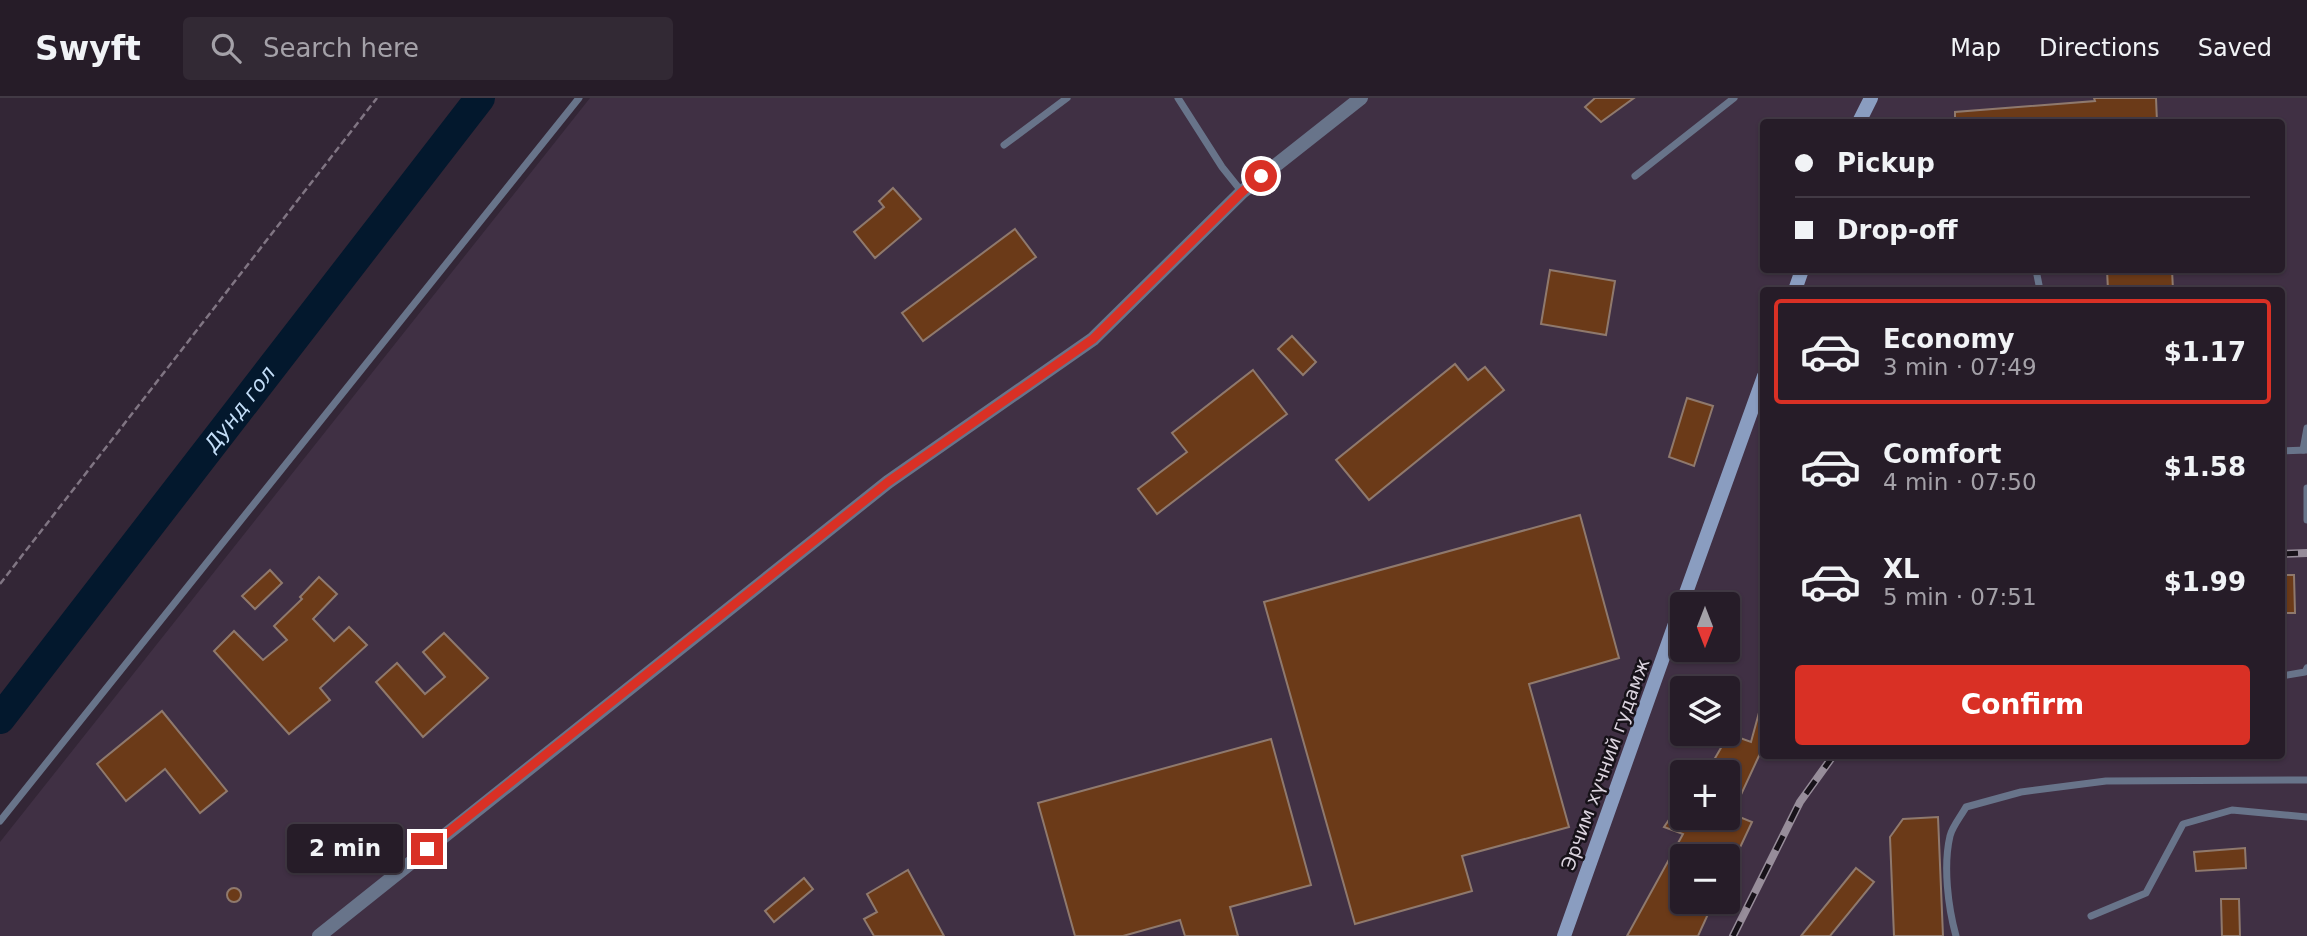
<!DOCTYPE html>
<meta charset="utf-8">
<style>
body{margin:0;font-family:"DejaVu Sans",sans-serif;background:#322934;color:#f1f3f6;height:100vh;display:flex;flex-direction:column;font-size:26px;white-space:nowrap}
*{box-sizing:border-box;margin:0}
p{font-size:23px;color:#a4a1a8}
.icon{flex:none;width:38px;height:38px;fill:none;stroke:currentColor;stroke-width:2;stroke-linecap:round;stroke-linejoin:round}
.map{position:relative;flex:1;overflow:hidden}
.side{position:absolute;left:1760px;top:189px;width:525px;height:472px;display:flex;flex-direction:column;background:#261c28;border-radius:7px;box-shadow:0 2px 5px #0004,0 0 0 2px #423a45}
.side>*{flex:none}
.guide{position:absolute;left:1760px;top:21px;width:525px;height:154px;border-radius:7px;box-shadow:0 2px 5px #0004,0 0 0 2px #423a45;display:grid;align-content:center;height:154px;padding:0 35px;background:#261c28}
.needle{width:46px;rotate:180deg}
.controls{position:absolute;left:1670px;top:494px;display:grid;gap:14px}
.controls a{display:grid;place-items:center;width:70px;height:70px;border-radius:7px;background:#261c28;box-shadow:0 2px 5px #0004,0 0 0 2px #423a45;font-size:35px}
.end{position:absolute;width:32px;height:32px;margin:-16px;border:9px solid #d93025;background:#fff;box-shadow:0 0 0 4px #fff}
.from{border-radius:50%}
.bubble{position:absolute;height:49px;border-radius:7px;background:#261c28;box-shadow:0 2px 5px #0004,0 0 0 2px #423a45;font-size:23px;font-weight:600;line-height:49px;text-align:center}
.guide b{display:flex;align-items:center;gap:24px;height:66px;font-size:26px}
.guide b+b{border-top:2px solid #423a45}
.guide i{width:18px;height:18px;background:#f1f3f6}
ul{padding:12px 0 0;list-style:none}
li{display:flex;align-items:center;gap:21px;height:105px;margin:0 14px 10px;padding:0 21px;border:4px solid transparent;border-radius:7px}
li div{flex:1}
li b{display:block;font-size:26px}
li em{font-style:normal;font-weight:600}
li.active{border-color:#d93025}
li>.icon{width:63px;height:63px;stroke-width:1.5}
.cta{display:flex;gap:14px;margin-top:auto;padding:14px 35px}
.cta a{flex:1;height:80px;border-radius:7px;background:#d93025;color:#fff;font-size:28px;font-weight:600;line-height:80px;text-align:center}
header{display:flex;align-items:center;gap:42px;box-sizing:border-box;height:98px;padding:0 35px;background:#261c28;border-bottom:2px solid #423a45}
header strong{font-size:33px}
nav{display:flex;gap:38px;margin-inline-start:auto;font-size:24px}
.search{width:490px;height:63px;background:#322934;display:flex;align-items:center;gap:18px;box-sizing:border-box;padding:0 24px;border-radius:7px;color:#a4a1a8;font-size:26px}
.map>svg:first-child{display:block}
.built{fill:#403044;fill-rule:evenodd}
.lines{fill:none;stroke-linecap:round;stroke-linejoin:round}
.river{stroke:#03182d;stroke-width:30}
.building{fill:#6b3a18;stroke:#8f796d;stroke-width:2}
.path{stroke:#807583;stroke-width:2.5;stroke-dasharray:7 3.5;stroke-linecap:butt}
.lane{stroke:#68748a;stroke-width:7}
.street{stroke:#68748a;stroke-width:14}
.secondary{stroke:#8a9dc0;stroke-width:14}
.rail-casing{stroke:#978d9a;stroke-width:8}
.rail{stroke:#171219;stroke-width:5;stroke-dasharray:16;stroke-linecap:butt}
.route{stroke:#d93025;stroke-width:9}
.labels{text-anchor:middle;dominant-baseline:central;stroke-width:5;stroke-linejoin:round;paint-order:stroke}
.street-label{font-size:19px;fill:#dbd3de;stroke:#171219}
.water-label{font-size:21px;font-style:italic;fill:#c3ddf7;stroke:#171219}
</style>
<header>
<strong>Swyft</strong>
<div class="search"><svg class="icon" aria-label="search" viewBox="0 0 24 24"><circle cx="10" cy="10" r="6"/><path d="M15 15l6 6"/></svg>Search here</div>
<nav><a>Map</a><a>Directions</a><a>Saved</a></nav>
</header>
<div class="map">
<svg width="2307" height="838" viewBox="0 0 2307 838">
<rect width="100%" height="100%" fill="#332636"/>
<path class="built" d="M 590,0 L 2307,0 L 2307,838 L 0,838 L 0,744 ZM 1764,24 L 2282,24 L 2282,172 L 1764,172 ZM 1764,192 L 2282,192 L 2282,658 L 1764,658 ZM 1682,506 L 1727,506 L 1727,551 L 1682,551 ZM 1682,590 L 1727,590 L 1727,635 L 1682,635 ZM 1682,674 L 1727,674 L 1727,719 L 1682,719 ZM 1682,758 L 1727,758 L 1727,803 L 1682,803 Z"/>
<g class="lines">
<path class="river" id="s1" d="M 0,621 L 480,0"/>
</g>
<g class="building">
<polygon points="1595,0 1634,0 1601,24 1585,9"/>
<polygon points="2094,0 2156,0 2157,24 1955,24 1955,14 2095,3"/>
<polygon points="893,90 921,121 875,160 854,134 884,109 879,103"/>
<polygon points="1015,131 1036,159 923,243 902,215"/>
<polygon points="1550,172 1615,183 1606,237 1541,226"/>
<polygon points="2107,172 2172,172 2173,192 2108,192"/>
<polygon points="1292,238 1316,264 1303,277 1278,251"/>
<polygon points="1455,266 1468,282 1485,269 1504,292 1369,402 1336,362"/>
<polygon points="1253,272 1287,316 1157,416 1138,391 1187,354 1172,335"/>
<polygon points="1687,300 1713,308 1694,368 1669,359"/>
<polygon points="1580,417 1619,560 1529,586 1569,729 1462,758 1472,793 1355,826 1264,504"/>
<polygon points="270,472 282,485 255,511 242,498"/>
<polygon points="2282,477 2294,477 2295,515 2282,515"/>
<polygon points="319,479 337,496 313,521 334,543 349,529 367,547 320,590 330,602 289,636 214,553 234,533 263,562 287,542 274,528 302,501 300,499"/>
<polygon points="444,535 488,580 423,639 376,584 397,565 425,596 445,579 423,554"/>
<polygon points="1760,611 1764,612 1764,647 1732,716 1752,724 1736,758 1682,758 1682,803 1714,803 1698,838 1627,838 1683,736 1664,729 1682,703 1682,719 1727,719 1728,674 1707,674 1729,636 1751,644"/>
<polygon points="162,613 227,693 200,715 165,671 126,703 97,666"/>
<polygon points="1271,641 1311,787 1230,809 1238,838 1185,838 1180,822 1123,838 1075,838 1038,705"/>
<polygon points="1938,719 1943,838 1894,838 1890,739 1903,721"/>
<polygon points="2245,750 2246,770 2196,773 2194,754"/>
<polygon points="1856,770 1874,784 1830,838 1801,838"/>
<polygon points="908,772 944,838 874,838 864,821 877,814 867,796"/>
<polygon points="804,780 813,791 774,824 765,813"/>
<circle cx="234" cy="797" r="7"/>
<polygon points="2221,801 2239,801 2240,838 2222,838"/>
</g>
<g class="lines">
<polyline class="path" points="0,486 377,0"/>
<g class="lane">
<polyline points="1178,0 1222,69 1242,94"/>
<polyline points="1004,47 1067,0"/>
<polyline points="1635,78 1734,0"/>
<polyline points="2036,172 2040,192"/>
<polyline points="2303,352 2307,330"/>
<polyline points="2282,353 2307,352"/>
<polyline points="2307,390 2307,422"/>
<polyline points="2282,578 2305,574 2307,570"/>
<polyline points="0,723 579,0"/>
<polyline points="2091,818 2146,795 2183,726 2232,712 2307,719"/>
<path d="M 1956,838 C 1948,809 1943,768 1950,738 C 1952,729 1961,718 1966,709 L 2021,694 L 2106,683 L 2307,682"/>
</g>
<polyline class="street" points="319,838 888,384 1093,241 1242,94 1361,0"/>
<g class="secondary">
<polyline points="1859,24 1871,0"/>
<polyline points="1795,192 1802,172"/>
<polyline points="1682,506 1764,278"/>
<polyline points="1564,838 1682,506"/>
</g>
<defs>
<g id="rail">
<polyline points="2282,456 2307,455"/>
<polyline points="1733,838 1800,704 1833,658"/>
</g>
</defs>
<use href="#rail" class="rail-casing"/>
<use href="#rail" class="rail"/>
</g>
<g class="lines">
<polyline class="route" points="427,751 888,384 1093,241 1242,94 1261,78"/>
</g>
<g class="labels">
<g class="street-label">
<text transform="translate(1605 666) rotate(-70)">Эрчим хүчний гудамж</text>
</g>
<g class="water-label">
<text stroke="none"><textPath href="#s1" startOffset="392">Дунд гол</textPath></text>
</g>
</g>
</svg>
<div class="controls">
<a><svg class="needle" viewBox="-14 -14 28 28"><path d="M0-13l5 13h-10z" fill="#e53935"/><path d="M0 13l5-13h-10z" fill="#a4a1a8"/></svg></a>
<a><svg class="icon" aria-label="layers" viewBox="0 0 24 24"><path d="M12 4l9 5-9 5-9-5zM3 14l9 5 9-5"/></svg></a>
<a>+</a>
<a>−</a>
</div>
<i class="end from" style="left:1261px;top:78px"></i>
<i class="end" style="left:427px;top:751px"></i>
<div class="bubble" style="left:287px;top:726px;width:116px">2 min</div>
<div class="guide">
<b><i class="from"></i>Pickup</b>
<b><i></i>Drop-off</b>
</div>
<section class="side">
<ul>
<li class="active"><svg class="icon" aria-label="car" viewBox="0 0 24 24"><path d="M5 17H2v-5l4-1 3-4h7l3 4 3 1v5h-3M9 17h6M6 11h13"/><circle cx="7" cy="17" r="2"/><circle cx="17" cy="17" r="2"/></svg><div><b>Economy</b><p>3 min · 07:49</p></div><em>$1.17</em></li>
<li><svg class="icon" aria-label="car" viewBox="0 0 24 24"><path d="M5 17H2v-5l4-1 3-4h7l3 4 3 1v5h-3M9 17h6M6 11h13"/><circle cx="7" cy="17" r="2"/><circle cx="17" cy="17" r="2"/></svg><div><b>Comfort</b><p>4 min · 07:50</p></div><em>$1.58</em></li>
<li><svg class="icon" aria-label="car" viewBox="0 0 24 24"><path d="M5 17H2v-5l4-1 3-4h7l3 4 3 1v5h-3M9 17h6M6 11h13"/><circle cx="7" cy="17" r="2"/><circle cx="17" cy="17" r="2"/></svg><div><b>XL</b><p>5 min · 07:51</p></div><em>$1.99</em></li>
</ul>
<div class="cta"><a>Confirm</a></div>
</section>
</div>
